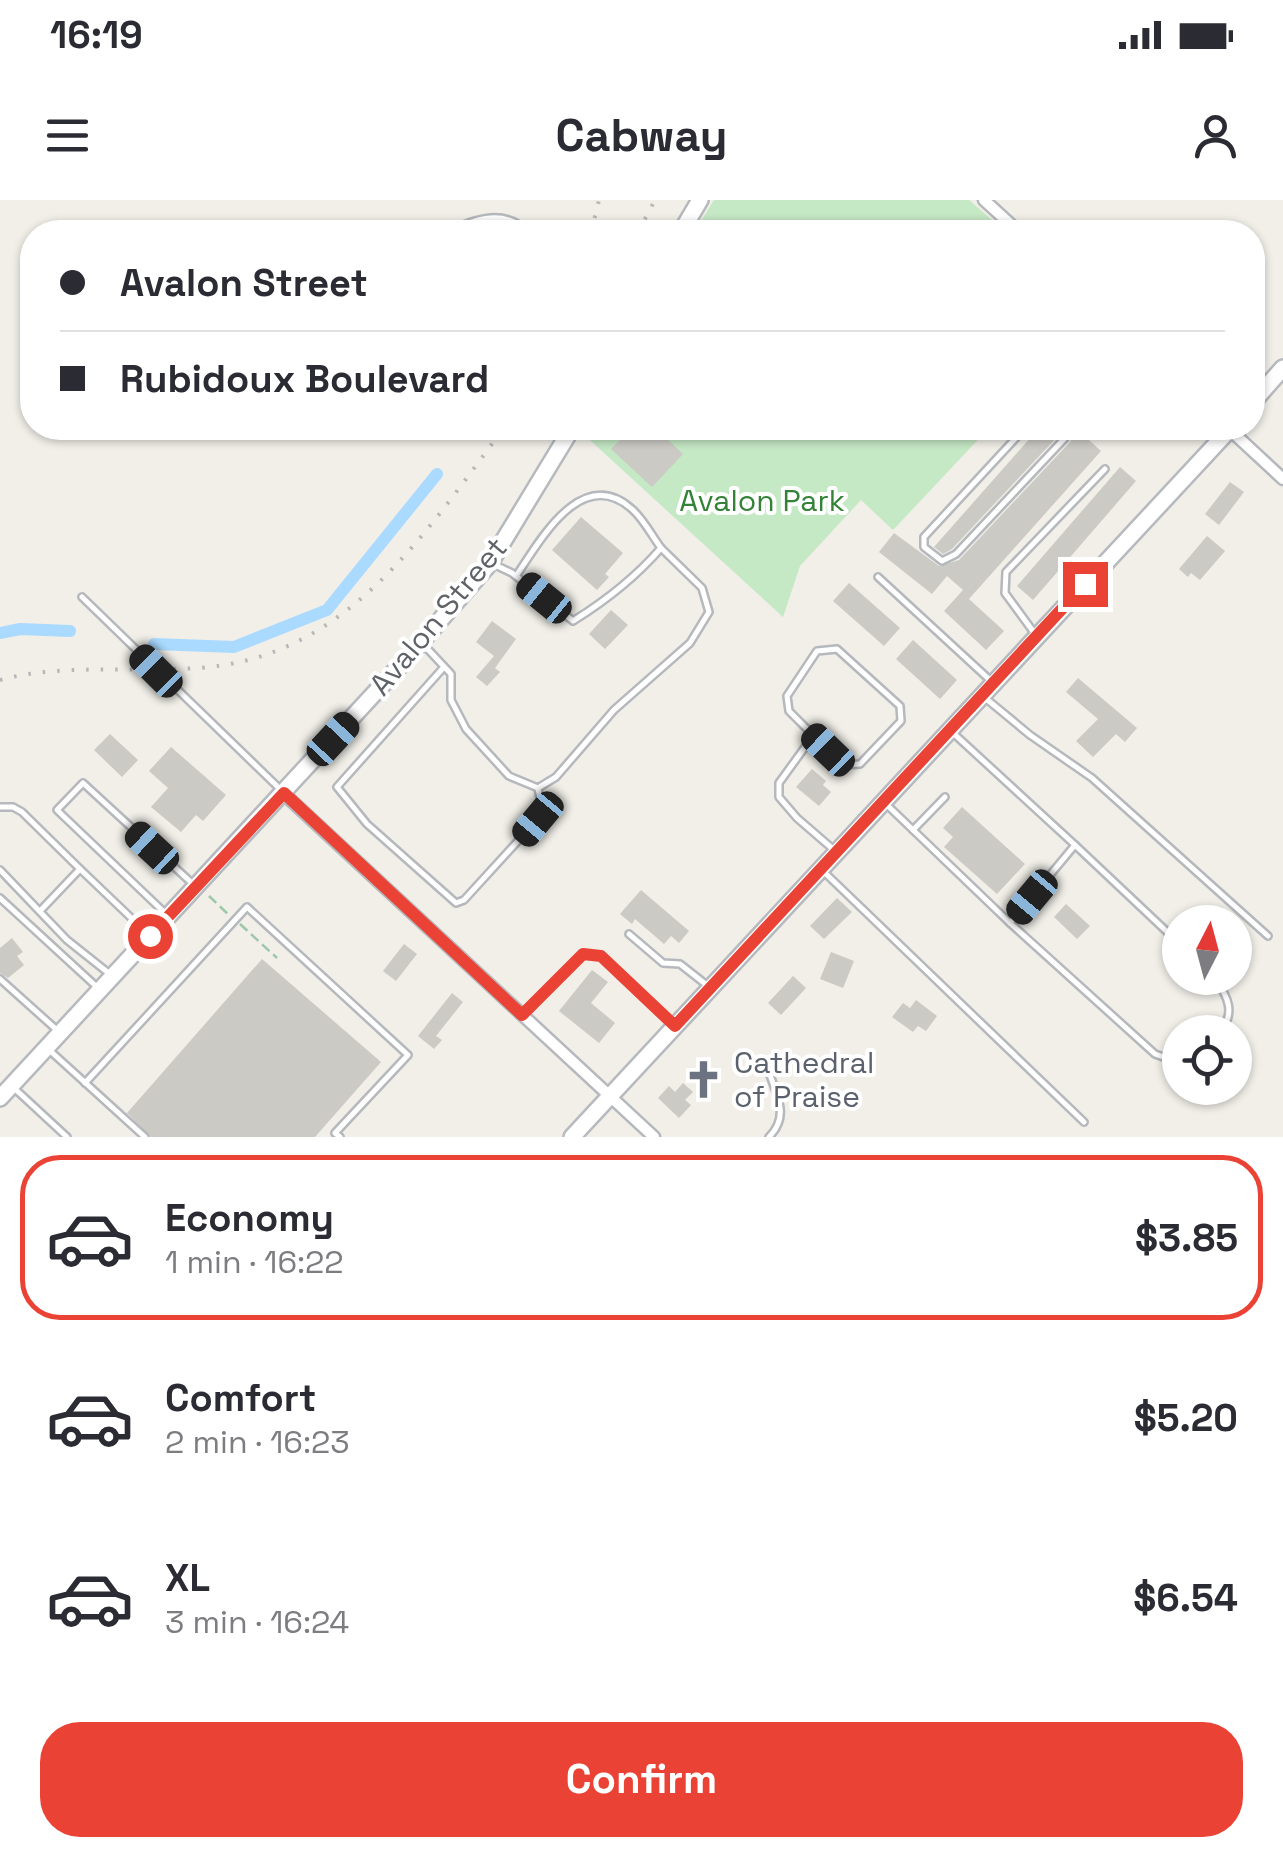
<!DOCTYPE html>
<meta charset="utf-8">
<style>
body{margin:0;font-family:"Space Grotesk",sans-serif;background:#f7f7f7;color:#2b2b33;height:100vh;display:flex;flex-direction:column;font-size:38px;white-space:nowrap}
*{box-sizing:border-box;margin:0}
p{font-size:32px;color:#7c7c81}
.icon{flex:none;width:55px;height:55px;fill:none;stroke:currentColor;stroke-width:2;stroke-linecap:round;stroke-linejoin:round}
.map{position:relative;height:937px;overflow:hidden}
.sheet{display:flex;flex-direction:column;background:#fff;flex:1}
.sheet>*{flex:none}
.hud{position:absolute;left:20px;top:20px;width:1245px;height:220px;border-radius:40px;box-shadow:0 2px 8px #0004;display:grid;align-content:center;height:220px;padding:0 40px;background:#fff}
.needle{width:65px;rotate:6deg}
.tools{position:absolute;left:1162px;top:705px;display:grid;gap:20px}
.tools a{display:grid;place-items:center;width:90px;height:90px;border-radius:50%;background:#fff;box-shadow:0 2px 8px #0004;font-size:50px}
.end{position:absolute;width:45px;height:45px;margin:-22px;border:12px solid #ea4335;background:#fff;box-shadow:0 0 0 5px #fff}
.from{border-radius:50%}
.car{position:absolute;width:30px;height:60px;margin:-30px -15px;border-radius:12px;box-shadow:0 0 8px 2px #0007;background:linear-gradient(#222 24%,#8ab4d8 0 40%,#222 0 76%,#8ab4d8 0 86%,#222 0)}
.hud b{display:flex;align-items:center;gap:35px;height:95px;font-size:38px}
.hud b+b{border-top:2px solid #e1e1e2}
.hud i{width:25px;height:25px;background:#2b2b33}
ul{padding:18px 0 0;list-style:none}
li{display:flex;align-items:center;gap:30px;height:165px;margin:0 20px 15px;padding:0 20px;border:5px solid transparent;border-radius:40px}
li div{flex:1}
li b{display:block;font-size:38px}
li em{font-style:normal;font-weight:700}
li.active{border-color:#ea4335}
li>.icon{width:90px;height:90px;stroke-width:1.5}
.cta{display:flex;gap:20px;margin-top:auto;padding:20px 40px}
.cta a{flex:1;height:115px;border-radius:40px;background:#ea4335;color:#fff;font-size:40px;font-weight:700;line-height:115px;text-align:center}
.status{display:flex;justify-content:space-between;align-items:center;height:70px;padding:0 50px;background:#fff;direction:ltr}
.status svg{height:28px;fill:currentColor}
header{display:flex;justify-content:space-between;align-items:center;height:130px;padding:0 40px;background:#fff;font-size:45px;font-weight:700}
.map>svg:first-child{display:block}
.green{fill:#c5e8c5}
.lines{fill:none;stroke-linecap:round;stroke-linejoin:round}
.canal{stroke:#aadaff;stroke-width:12}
.building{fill:#cccac5}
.lane-casing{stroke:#b5b8bc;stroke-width:10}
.street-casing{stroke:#b5b8bc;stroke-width:15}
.secondary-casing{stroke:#b6babf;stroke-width:20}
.path{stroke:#9cc7a9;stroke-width:2.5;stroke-dasharray:10 5;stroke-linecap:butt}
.lane{stroke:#fff;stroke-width:5}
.street{stroke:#fff;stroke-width:10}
.secondary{stroke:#fff;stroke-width:15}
.rail{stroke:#b6b7b8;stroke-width:4;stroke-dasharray:2.5 12;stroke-linecap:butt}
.route{stroke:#ea4335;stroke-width:12}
.labels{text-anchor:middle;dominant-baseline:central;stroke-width:8;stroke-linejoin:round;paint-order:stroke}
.park-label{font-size:30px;fill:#348238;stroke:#fff}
.street-label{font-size:30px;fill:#5f6368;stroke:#fff}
.worship-label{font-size:30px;fill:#5b616d;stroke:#fff;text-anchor:start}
</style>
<div class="status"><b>16:19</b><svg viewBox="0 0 49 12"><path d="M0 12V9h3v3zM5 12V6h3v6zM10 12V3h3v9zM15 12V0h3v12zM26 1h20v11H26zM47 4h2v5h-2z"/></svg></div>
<header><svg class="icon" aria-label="menu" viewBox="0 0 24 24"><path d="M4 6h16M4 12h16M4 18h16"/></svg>Cabway<svg class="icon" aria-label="person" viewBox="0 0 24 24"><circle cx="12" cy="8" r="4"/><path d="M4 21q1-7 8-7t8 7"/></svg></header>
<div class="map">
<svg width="1283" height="937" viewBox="0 0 1283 937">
<rect width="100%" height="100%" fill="#f1efe8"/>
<g class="green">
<polygon points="714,0 969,0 1006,32 694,32"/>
<polygon points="582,228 989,228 893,330 861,300 800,366 783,417 580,231"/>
</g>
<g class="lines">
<g class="canal">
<polyline points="0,433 20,429 70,431"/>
<polyline points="154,444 234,447 327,410 437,274"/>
</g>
</g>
<g class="building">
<polygon points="632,228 655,228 683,254 652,287 611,249"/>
<polygon points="1039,228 1054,228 1059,235 952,349 943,354 934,347"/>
<polygon points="1077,229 1101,251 969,399 1004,431 986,450 944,411 963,390 947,376 932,394 879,352 894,333 939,366 959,360 1070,242"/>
<polygon points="1120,267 1136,281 1033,400 1017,386"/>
<polygon points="1230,282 1244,292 1219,325 1205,314"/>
<polygon points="581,317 623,353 605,374 609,377 597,390 552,350"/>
<polygon points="1207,336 1225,351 1200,380 1191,373 1188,377 1179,369"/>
<polygon points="849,383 900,428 884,446 833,401"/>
<polygon points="611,410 628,425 605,449 589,434"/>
<polygon points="492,421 516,439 495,468 500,472 487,486 476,477 494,456 476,442"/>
<polygon points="913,440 957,480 940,499 896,459"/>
<polygon points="1078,478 1137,528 1125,542 1116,534 1093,557 1076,541 1098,519 1066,492"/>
<polygon points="110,534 138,560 122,577 94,550"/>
<polygon points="171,547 226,595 203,621 196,615 181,632 151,607 168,588 149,571"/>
<polygon points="812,569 826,581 823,585 831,592 819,606 796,587"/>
<polygon points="962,607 1025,664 997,694 944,647 953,637 943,628"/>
<polygon points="641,690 689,731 679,743 671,736 664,744 635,719 632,724 620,714"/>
<polygon points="837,698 852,712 824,739 810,726"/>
<polygon points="1066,704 1090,726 1077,739 1054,717"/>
<polygon points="12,738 23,752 17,756 24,765 8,778 0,773 0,748"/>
<polygon points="404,744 417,754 396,781 383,771"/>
<polygon points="831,752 854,761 843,788 820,779"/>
<polygon points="262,759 381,862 315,937 151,937 127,913"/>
<polygon points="592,770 608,782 591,803 615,823 599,843 559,811"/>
<polygon points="793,776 806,788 781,815 768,803"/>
<polygon points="452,793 463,802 436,836 442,840 434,849 418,836"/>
<polygon points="916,800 937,816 926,831 918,826 913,832 892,817 903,803 910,808"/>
<polygon points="683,883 693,892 685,900 691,905 679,918 658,898 669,886 675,892"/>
</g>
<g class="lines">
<defs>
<g id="lane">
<path d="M 446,32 C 475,20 503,7 528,32"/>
<polyline points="542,228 563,237"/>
<polyline points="1025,228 924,337 924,347 942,361 956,354 1065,238 1067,228"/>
<path d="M 493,364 L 512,373 L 573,421 C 607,400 635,378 661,348 C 652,336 644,320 633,310 C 582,263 540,341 516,376"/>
<polyline points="878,377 991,481"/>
<polyline points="82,397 281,590"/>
<polyline points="1035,434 1005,393 1006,372 1105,269"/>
<polyline points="422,443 451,474 451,500 466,529 509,576 538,588 556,577 614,510 690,443 709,412 702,388 661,348"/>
<polygon points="837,449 900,506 901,521 860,564 843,565 789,511 787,496 817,451"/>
<polyline points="444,467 337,587 367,624 456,703 464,700 538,619 541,602 538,589"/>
<polyline points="984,497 1030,535 1092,578 1268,736"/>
<polyline points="813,536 779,583 779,597 797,618 834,650"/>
<polyline points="887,605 1010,723 1075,645 952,532"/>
<polyline points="0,607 13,607 22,612 80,669 40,711"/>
<polyline points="913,630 945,597"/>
<polyline points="1075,645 1180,744"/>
<polyline points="80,669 147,733"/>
<polyline points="0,670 67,740 111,775"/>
<polyline points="823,671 1084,922"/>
<polyline points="0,698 98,788"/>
<polyline points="166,714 57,610 83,583 194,685"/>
<polyline points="1010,723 1155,854 1180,863"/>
<polyline points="629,734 663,763 680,764 708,786"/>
<path d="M 1215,778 C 1228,797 1236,813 1220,832"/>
<polyline points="0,779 58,831"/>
<polyline points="523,815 583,754 601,756 673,823"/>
<polyline points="47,848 145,937"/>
<polyline points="85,883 247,707 408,855 335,933 340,937"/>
<polyline points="14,888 67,937"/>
<path d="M 769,937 C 789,917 778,898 770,875"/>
</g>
<g id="street">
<polyline points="984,0 1019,32"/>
<polyline points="1228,228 1283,279"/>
<polyline points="283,593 654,937"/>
</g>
<g id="secondary">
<polyline points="681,32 700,0"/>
<polyline points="1252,203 1283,168"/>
<polyline points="0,898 408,457 490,363 572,228"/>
<polyline points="572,937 1231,228"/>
</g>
</defs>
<use href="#lane" class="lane-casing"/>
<use href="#street" class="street-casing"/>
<use href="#secondary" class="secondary-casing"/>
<g class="path">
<polyline points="209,696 230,716"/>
<polyline points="240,724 277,758"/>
</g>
<use href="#lane" class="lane"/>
<use href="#street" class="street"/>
<use href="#secondary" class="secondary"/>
<g class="rail">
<polyline points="591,32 599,0"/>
<polyline points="638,32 655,0"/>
<path d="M 0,480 C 63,463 132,473 197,468 C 347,459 423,335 504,228"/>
</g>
</g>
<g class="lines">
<polyline class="route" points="150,736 284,593 522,815 583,754 601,756 675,826 1085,384"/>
</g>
<defs>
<symbol id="church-bare" viewBox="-9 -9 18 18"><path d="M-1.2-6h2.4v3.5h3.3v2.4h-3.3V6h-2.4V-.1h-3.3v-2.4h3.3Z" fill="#6b7280" stroke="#fff" stroke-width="2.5" paint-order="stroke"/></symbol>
</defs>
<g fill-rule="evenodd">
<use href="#church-bare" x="676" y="852" width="55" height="55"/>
</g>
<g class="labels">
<g class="park-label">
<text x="762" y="300">Avalon Park</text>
</g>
<g class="street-label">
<text transform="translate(438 416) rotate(-50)">Avalon Street</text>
</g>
<g class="worship-label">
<text x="734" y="862">Cathedral<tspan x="734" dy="34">of Praise</tspan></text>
</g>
</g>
</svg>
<div class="tools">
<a><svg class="needle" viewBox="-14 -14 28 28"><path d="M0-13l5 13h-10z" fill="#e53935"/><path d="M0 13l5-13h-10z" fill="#7c7c81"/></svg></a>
<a><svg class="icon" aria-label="locate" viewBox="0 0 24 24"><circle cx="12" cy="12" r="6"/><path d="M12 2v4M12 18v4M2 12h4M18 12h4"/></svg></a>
</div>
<i class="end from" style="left:150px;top:736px"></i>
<i class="end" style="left:1085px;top:384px"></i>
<i class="car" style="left:544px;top:398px;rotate:309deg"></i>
<i class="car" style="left:156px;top:471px;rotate:315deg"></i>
<i class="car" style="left:333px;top:539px;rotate:43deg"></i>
<i class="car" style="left:828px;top:550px;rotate:314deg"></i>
<i class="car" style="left:538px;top:619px;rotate:220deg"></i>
<i class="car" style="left:152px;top:648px;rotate:313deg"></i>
<i class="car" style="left:1032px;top:697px;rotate:220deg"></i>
<div class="hud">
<b><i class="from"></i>Avalon Street</b>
<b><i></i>Rubidoux Boulevard</b>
</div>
</div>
<section class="sheet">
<ul>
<li class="active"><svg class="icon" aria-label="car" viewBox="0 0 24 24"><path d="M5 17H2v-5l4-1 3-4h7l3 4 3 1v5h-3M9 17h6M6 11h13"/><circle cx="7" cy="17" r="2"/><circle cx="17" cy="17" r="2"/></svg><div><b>Economy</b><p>1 min · 16:22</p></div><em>$3.85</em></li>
<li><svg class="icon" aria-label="car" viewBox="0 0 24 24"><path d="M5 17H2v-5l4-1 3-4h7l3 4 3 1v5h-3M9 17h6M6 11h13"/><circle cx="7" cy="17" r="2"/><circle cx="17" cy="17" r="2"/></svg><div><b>Comfort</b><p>2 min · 16:23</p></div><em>$5.20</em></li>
<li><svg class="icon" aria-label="car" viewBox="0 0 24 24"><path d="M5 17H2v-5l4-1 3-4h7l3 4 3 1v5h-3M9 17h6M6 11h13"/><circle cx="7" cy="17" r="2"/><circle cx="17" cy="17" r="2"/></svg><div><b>XL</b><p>3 min · 16:24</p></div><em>$6.54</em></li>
</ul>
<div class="cta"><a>Confirm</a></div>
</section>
